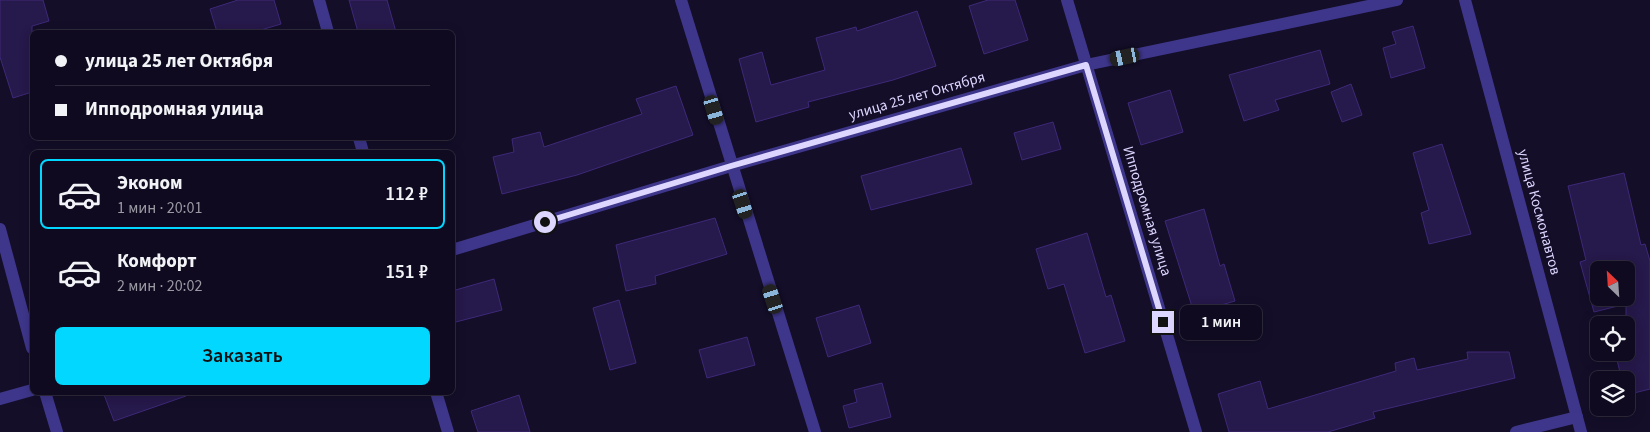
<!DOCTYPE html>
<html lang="ru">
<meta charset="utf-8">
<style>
body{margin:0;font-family:"Source Sans 3",sans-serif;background:#181328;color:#f1f3f6;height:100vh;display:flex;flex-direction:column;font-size:19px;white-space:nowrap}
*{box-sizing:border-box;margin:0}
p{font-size:16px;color:#9b9aa4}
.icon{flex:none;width:28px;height:28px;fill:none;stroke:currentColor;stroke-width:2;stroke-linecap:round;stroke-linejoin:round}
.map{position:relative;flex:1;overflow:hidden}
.panel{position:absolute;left:30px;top:150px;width:425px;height:245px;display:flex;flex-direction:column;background:#0f0a1f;border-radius:8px;box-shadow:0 2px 12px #0003,0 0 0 1px #2f2b3d}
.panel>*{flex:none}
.banner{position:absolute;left:30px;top:30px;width:425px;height:110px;border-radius:8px;box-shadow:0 2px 12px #0003,0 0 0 1px #2f2b3d;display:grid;align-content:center;height:110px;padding:0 25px;background:#0f0a1f}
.needle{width:32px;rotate:335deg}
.controls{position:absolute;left:1590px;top:261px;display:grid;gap:10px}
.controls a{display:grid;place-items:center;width:45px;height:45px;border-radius:8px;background:#0f0a1f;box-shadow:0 2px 12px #0003,0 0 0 1px #2f2b3d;font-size:25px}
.end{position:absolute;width:22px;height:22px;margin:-11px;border:6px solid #ddd6ff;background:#111;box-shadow:0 0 0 2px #111}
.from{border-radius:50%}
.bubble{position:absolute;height:35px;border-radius:8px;background:#0f0a1f;box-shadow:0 2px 12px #0003,0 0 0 1px #2f2b3d;font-size:16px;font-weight:600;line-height:35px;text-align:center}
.car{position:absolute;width:15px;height:30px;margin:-15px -8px;border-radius:6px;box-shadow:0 0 4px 1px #0007;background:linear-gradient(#222 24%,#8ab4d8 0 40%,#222 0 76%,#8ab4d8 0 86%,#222 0)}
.banner b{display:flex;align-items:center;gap:18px;height:48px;font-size:19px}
.banner b+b{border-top:1px solid #2f2b3d}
.banner i{width:12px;height:12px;background:#f1f3f6}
ul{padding:9px 0 0;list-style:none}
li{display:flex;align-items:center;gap:15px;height:70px;margin:0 10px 8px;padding:0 15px;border:2px solid transparent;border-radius:8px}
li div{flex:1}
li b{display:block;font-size:19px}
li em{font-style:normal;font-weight:600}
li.selected{border-color:#02d7ff}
li>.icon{width:45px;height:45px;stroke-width:1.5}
.primary-button{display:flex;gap:10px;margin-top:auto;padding:10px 25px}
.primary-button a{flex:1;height:58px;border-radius:8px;background:#02d7ff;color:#111;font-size:20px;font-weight:600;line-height:58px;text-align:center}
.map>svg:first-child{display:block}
.building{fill:#26194b;stroke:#3e2979;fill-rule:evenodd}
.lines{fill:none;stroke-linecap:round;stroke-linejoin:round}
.minor{stroke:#3e368b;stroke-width:12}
.route{stroke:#ddd6ff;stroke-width:6}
.labels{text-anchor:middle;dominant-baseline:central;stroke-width:4.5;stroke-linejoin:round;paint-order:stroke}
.street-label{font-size:15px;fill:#ddd6ff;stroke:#140e29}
</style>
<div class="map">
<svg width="1650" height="432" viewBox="0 0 1650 432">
<rect width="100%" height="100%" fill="#140e29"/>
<g class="building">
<polygon points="0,0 43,0 49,21 32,26 32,92 13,98 0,57"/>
<polygon points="238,0 274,0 281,24 254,32 217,32 210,9"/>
<polygon points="349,0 387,0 396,32 358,32"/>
<polygon points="988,0 1015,0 1028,40 984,54 969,6"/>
<polygon points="917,11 936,66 893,80 808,102 809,107 756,122 739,59 762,52 771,85 825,70 816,38 856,27 857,31"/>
<polygon points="1413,26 1425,68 1391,78 1383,48 1396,44 1392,32"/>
<polygon points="1320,50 1330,84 1275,100 1279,110 1244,121 1229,75"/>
<polygon points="1351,84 1362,115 1342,122 1331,92"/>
<polygon points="676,86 693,135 577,175 502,194 493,157 514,152 512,139 540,132 544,147 642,114 636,99"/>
<polygon points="1170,90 1183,132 1141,145 1128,103"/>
<polygon points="1053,122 1061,149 1022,160 1014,133"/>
<polygon points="1442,144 1471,234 1429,244 1421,213 1429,210 1413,153"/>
<polygon points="961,148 972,184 871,210 861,176"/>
<path d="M 1624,173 L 1641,245 L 1645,244 L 1650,261 L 1650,389 L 1626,395 L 1626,380 L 1622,380 L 1617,360 L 1623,358 L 1621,352 L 1626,352 L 1626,304 L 1594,312 L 1580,262 L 1586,260 L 1568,186 ZM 1599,270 L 1626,270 L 1626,298 L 1599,298 Z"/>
<polygon points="1204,209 1220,266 1224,264 1235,301 1194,313 1165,221"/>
<polygon points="715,218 727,254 655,276 656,284 626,291 616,245"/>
<polygon points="1087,233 1106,297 1111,295 1125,341 1085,353 1064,284 1048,289 1036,249"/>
<polygon points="494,279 502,310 452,323 452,291"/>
<polygon points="619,300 636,363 610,370 593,308"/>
<polygon points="859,305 871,343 828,357 816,318"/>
<polygon points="747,337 755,365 707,378 699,350"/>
<polygon points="1467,352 1509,352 1515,378 1373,412 1375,418 1328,432 1229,432 1218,394 1260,381 1268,409 1396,371 1395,363 1414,358 1417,370 1468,359"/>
<polygon points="882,383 891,417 849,428 843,406 857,402 854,390"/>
<polygon points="103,392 185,392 186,396 114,421"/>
<polygon points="519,395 530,432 478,432 471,411"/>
</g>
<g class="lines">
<g class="minor">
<polyline points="319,0 328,32"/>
<polyline points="681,0 815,432"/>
<polyline points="1067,0 1196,432"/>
<polyline points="1465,0 1581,432"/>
<polyline points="359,138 363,152"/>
<polyline points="0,229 32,348"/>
<polyline points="452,250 731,166 1086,65 1397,0"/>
<polyline points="45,392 57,432"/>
<polyline points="436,392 448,432"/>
<polyline points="0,399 32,390"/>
<polyline points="1516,432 1577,417"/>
</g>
</g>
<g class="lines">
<polyline class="route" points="545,222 731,166 1086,65 1163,322"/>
</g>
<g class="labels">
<g class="street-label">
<text transform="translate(917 96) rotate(-16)">улица 25 лет Октября</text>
<text transform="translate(1147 211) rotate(73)">Ипподромная улица</text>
<text transform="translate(1539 212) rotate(75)">улица Космонавтов</text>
</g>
</g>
</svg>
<div class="controls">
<a><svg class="needle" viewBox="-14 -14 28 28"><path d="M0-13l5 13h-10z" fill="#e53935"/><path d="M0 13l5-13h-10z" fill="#9b9aa4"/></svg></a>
<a><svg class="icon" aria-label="locate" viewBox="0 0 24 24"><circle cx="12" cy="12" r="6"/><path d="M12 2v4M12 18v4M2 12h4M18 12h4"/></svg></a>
<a><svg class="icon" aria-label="layers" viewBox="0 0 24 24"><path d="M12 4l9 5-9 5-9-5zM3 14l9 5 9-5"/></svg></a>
</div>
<i class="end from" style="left:545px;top:222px"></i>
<i class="end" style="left:1163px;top:322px"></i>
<div class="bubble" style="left:1180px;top:305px;width:82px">1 мин</div>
<i class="car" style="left:1125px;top:57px;rotate:258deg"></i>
<i class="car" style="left:714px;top:110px;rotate:163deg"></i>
<i class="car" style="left:743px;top:204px;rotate:162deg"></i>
<i class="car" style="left:773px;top:299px;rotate:342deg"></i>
<div class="banner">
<b><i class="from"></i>улица 25 лет Октября</b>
<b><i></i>Ипподромная улица</b>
</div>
<section class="panel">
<ul>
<li class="selected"><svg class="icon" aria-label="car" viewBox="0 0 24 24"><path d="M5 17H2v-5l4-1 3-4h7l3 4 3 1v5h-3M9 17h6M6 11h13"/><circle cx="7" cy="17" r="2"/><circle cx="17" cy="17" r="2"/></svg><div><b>Эконом</b><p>1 мин · 20:01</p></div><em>112 ₽</em></li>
<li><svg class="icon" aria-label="car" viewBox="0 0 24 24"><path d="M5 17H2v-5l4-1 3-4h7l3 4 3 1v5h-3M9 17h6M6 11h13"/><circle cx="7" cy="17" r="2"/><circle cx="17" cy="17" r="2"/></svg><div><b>Комфорт</b><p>2 мин · 20:02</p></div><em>151 ₽</em></li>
</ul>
<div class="primary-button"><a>Заказать</a></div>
</section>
</div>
